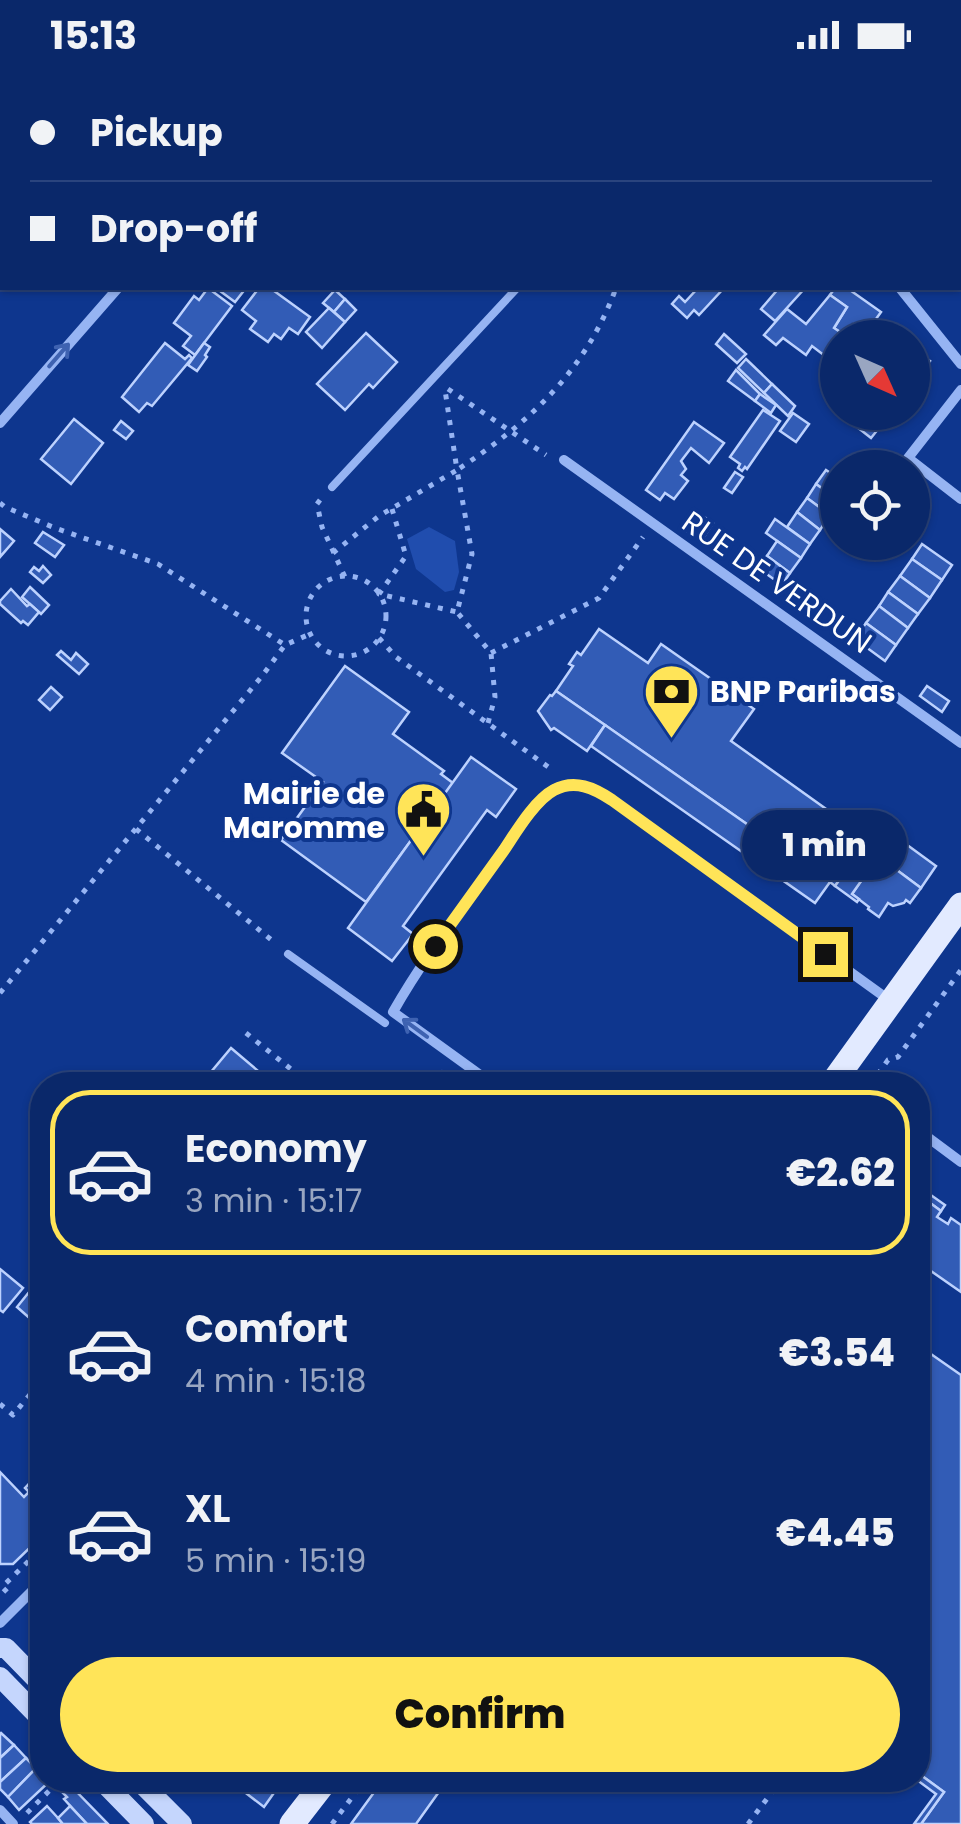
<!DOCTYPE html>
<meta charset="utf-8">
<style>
body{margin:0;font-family:Poppins,sans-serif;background:#183472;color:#f1f3f6;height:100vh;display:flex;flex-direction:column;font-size:38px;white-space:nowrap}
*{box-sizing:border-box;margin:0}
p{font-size:32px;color:#99a6c1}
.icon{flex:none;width:55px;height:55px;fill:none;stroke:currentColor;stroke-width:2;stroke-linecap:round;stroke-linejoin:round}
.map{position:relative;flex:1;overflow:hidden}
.drawer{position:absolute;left:30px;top:1002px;width:900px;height:720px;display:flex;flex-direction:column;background:#0a286a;border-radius:40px;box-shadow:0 2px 8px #0004,0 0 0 2px #2a447e}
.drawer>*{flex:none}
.banner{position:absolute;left:0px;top:0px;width:962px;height:220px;box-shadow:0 2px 8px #0004,0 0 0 2px #2a447e;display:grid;align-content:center;height:220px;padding:0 30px;background:#0a286a}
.needle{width:65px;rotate:135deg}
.tools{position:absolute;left:820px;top:250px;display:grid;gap:20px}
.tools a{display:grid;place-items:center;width:110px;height:110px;border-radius:50%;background:#0a286a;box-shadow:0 2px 8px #0004,0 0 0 2px #2a447e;font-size:50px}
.end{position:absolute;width:45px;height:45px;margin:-22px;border:12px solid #ffe458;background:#111;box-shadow:0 0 0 5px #111}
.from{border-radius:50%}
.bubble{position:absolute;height:70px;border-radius:35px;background:#0a286a;box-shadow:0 2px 8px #0004,0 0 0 2px #2a447e;font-size:32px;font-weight:800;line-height:70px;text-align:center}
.banner b{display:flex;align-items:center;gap:35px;height:95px;font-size:38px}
.banner b+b{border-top:2px solid #2a447e}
.banner i{width:25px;height:25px;background:#f1f3f6}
ul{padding:18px 0 0;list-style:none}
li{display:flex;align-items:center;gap:30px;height:165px;margin:0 20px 15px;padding:0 10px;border:5px solid transparent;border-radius:40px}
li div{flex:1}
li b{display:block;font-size:38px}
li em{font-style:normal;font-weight:800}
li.selected{border-color:#ffe458}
li>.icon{width:90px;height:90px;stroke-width:1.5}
.cta{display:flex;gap:20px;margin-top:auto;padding:20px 30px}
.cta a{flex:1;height:115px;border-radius:60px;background:#ffe458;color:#111;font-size:40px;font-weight:800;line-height:115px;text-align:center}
.status{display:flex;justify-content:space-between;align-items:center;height:70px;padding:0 50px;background:#0a286a;direction:ltr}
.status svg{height:28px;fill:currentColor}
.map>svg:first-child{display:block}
.green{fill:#204dae}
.building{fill:#325cb6;stroke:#bdd2fe;stroke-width:2.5}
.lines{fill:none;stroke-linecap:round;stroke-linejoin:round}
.path{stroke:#96b4f3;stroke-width:5;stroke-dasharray:5 8;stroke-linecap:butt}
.lane{stroke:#96b4f3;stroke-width:8}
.street{stroke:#96b4f3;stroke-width:10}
.secondary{stroke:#c5d6fd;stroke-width:20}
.primary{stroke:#e2eaff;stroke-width:25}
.oneway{stroke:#3e62b1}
.route{stroke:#ffe458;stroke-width:12}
.labels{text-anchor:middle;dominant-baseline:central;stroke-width:8;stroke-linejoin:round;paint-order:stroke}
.street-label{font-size:30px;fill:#fff;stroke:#0e368e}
.poi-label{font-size:30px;font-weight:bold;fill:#fff;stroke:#0e368e;text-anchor:start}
</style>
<div class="status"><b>15:13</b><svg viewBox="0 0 49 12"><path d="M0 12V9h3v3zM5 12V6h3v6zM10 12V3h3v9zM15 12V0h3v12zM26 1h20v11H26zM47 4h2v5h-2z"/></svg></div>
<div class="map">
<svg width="961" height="1754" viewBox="0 0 961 1754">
<rect width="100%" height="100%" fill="#0e368e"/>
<polygon class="green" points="429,457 455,471 459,502 454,520 445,522 416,499 407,469"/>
<g class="building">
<polygon points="33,0 145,0 143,2 36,2"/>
<polygon points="910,0 961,0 960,52 960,2 908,2"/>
<polygon points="0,109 2,111 2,194 0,192"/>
<polygon points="208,218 232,236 195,285 183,276 191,266 174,253 194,226 199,230"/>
<polygon points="216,218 246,218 235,232"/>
<polygon points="259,218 270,218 310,247 298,264 289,258 281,269 274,264 268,272 250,259 256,251 242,240"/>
<polygon points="696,218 724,218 699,245 694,240 687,248 672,234 679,226 685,232 697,219"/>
<polygon points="779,218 805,218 775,251 761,239"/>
<polygon points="835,218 847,218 881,242 866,263 854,254 846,266 834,258 847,237 830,225"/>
<polygon points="335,220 345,229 334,242 323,233"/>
<polygon points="830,225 847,237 834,258 846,266 838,268 838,278 829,289 812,276 806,285 783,268 776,275 764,265 787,239 806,254"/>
<polygon points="345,229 356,240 345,252 334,242"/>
<polygon points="329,238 345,252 322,278 306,262"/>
<polygon points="366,263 397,292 373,318 369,314 345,340 317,314"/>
<polygon points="724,264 746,284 737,293 716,274"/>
<polygon points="165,273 185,289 189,285 192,288 152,336 147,333 139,342 122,327"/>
<polygon points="204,273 210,277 205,285 207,287 197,301 188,295"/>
<polygon points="912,278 930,291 912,314"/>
<polygon points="746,289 772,314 764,323 738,298"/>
<polygon points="736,300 760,324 755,331 728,311"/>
<polygon points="772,314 795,336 788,346 764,323"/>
<polygon points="760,324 776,335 771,343 755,331"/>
<polygon points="763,340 780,351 747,399 745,397 742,401 738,398 740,394 730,387"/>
<polygon points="890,342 879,358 861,343 861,342"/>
<polygon points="793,343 809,354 796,372 780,361"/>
<polygon points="861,343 879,358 871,368 852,353"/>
<polygon points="74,349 103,373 71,414 41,389"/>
<polygon points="121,351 133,361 126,369 114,360"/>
<polygon points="694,352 724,373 709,393 691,378 681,391 686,399 681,405 688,411 674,429 665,423 660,430 646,420"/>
<polygon points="826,400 838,408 838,430 816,414"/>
<polygon points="735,402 743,407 732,423 724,418"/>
<polygon points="816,414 838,430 838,435 830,445 807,428"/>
<polygon points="807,428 830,445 820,460 797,442"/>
<polygon points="797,442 820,460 810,474 787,457"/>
<polygon points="700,444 713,453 701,471 688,462"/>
<polygon points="775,449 810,474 801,488 766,463"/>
<polygon points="0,459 14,471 0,487"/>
<polygon points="43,462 64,475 55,487 35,473"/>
<polygon points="777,471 801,488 790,503 767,486"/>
<polygon points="922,474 952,495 942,510 912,489"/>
<polygon points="767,486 790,503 782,515 758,498"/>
<polygon points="912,489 942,510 930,528 900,506"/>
<polygon points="43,496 51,505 43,513 30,502 34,497 39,501"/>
<polygon points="900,506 930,528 918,544 888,522"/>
<polygon points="30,517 49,535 41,544 22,527"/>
<polygon points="11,519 27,536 30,534 39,542 28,555 23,551 21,553 0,534 0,531"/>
<polygon points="888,522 918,544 908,558 879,536"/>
<polygon points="879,536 908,558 896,575 866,553"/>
<polygon points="866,553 896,575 885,591 855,569"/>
<polygon points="599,559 648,593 661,574 754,639 731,671 864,766 830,812 556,621 573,596 569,594 577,582 581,585"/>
<polygon points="61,581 71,590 76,583 88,594 79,604 57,585"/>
<polygon points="345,596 409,642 393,664 444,701 441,704 453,713 366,832 281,770 323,712 282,683"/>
<polygon points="927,616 949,631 942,642 920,626"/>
<polygon points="51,617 62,627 50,640 39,630"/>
<polygon points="556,621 605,655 587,681 554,658 551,660 538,641 550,625 552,626"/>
<polygon points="605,655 830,812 815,833 591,676"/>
<polygon points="471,687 516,719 496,747 487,740 403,856 413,864 392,891 348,858"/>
<polygon points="864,766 869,769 835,816 830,812"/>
<polygon points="899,769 936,796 921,818 878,786 886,775 897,773"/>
<polygon points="878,786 921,818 910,833 906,830 904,833 893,836 888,833 879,847 868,839 869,837 852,824"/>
<polygon points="856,787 871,797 852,824 859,829 857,832 835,816"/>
<polygon points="231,978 264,1006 257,1015 213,1015 206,1008"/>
<polygon points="918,1116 945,1135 941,1141 918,1124"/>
<polygon points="918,1124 941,1141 937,1147 948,1154 951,1148 961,1155 961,1222 918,1192"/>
<polygon points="0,1199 23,1218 3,1242 0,1240"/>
<polygon points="42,1206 42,1259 17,1237"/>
<polygon points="918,1275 961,1305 961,1754 921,1754 944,1722 918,1703"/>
<polygon points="42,1400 42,1466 13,1494 0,1494 0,1402 24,1427 29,1422 25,1418"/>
<polygon points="1,1663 14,1675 0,1688 0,1664"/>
<polygon points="14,1675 26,1688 0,1712 0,1688"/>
<polygon points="26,1688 36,1698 8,1727 0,1719 0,1712"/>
<polygon points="42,1692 42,1710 51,1710 19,1740 8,1727"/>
<polygon points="918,1703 944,1722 921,1754 914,1754 936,1724 917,1710"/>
<polygon points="229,1710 283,1710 264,1737"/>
<polygon points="383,1710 459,1710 459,1711 457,1714 449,1715 446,1712 416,1754 351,1754"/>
<polygon points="69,1714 108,1754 87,1754 64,1729 67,1727 62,1722"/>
<polygon points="47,1736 58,1748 63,1754 32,1754 30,1752"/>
<polygon points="70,1736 87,1754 63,1754 58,1748"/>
</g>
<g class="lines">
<g class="path">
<polyline points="804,2 806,0"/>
<polyline points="448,319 546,385"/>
<polyline points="320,430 317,434 322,457 345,507"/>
<polyline points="0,433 5,437 55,458 158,494 285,575 310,564"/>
<polyline points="392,439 406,486 379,524 457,542"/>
<polyline points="333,483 379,446 457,400 445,320"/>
<circle cx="346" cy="546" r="40"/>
<polyline points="379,568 396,587 551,699"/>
<polyline points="491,583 599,528 643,467"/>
<path d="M 488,653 L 495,627 L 491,583 L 457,542 L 472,484 L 457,400 C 530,352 585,302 616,218"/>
<polyline points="136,759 274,872"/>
<polyline points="0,923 262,606 285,575"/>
<polyline points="246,963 302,1008 325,1015"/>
<polyline points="435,1015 444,1001"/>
<polyline points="870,1015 888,990 898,987 961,900"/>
<polyline points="0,1334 13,1345 42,1310"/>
<polyline points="7,1522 2,1517 42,1478"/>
<polyline points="27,1743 60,1710"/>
<polyline points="332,1754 365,1710"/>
<polyline points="748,1754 781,1710"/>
</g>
<g class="lane">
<polyline points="428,2 430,0"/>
<polyline points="716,2 718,0"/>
<polyline points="332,417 517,218"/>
<polyline points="288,884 385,953"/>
</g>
<g class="street">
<polyline points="726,0 728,2"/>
<polyline points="282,2 284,0"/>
<polyline points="900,218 961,294"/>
<polyline points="961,320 908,388 961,429"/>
<polyline points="0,353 118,218"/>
<polyline points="564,390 961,673"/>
<path d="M 494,1015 L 393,942 C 423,889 461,840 497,790 C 510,771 536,729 555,719 C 576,709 595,719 612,730 L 889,930"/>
<polyline points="918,1060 961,1092"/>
<polyline points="0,1553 42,1511"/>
<polyline points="0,1740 13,1754"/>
</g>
<g class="secondary">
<polyline points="0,1578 6,1578 42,1615"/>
<polyline points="0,1607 42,1650"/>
<polyline points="101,1710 144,1754"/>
<polyline points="138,1710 182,1754"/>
</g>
<g class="primary">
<polyline points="831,1015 961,835"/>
<polyline points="292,1754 326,1710"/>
</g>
</g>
<defs><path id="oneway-shaft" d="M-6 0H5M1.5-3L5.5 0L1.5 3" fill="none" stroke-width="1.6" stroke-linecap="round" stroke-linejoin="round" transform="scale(2.5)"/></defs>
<g class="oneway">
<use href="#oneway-shaft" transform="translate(59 285) rotate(-49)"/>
<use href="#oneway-shaft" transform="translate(415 958) rotate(-144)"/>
</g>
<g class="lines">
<path class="route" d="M 435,876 C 458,844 481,812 504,780 C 516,762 535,730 554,720 C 575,709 594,718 612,730 L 825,884"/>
</g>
<defs>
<symbol id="bank-pin" viewBox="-11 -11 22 30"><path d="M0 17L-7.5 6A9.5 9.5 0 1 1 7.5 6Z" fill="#ffe458" stroke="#0e368e"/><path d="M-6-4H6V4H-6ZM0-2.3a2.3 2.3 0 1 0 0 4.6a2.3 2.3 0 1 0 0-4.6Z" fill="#111"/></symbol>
<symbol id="civic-pin" viewBox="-11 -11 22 30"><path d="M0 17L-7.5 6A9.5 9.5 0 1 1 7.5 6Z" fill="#ffe458" stroke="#0e368e"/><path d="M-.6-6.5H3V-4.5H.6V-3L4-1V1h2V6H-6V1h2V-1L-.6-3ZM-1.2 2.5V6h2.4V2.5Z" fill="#111"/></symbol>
</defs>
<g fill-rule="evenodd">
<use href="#bank-pin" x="640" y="590" width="63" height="86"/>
<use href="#civic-pin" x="392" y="708" width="63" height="86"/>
</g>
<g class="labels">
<g class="street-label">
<text transform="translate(777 512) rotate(35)">RUE DE VERDUN</text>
</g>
<g class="poi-label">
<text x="710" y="621">BNP Paribas</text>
<text x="385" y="723" text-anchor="end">Mairie de<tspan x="385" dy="34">Maromme</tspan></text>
</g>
</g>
</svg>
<div class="tools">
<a><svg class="needle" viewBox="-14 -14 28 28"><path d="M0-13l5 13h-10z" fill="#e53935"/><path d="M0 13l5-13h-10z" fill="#99a6c1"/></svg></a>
<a><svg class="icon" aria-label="locate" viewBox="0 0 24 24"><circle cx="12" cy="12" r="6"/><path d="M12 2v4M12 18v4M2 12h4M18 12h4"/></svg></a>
</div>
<i class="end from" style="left:435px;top:876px"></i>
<i class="end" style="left:825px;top:884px"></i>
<div class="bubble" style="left:742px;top:740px;width:165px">1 min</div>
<div class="banner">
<b><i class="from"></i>Pickup</b>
<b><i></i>Drop-off</b>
</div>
<section class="drawer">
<ul>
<li class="selected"><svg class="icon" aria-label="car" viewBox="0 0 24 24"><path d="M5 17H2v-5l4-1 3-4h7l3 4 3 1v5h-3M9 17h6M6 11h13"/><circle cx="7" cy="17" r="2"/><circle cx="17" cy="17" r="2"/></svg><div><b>Economy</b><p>3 min · 15:17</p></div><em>€2.62</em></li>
<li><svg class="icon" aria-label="car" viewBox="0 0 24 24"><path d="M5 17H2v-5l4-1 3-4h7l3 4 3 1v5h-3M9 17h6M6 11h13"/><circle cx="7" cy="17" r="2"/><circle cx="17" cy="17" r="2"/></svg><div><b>Comfort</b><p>4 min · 15:18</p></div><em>€3.54</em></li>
<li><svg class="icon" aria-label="car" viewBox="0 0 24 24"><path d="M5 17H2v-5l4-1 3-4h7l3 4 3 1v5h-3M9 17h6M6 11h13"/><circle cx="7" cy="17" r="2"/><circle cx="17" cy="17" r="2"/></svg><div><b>XL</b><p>5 min · 15:19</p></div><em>€4.45</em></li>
</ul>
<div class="cta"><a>Confirm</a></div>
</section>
</div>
